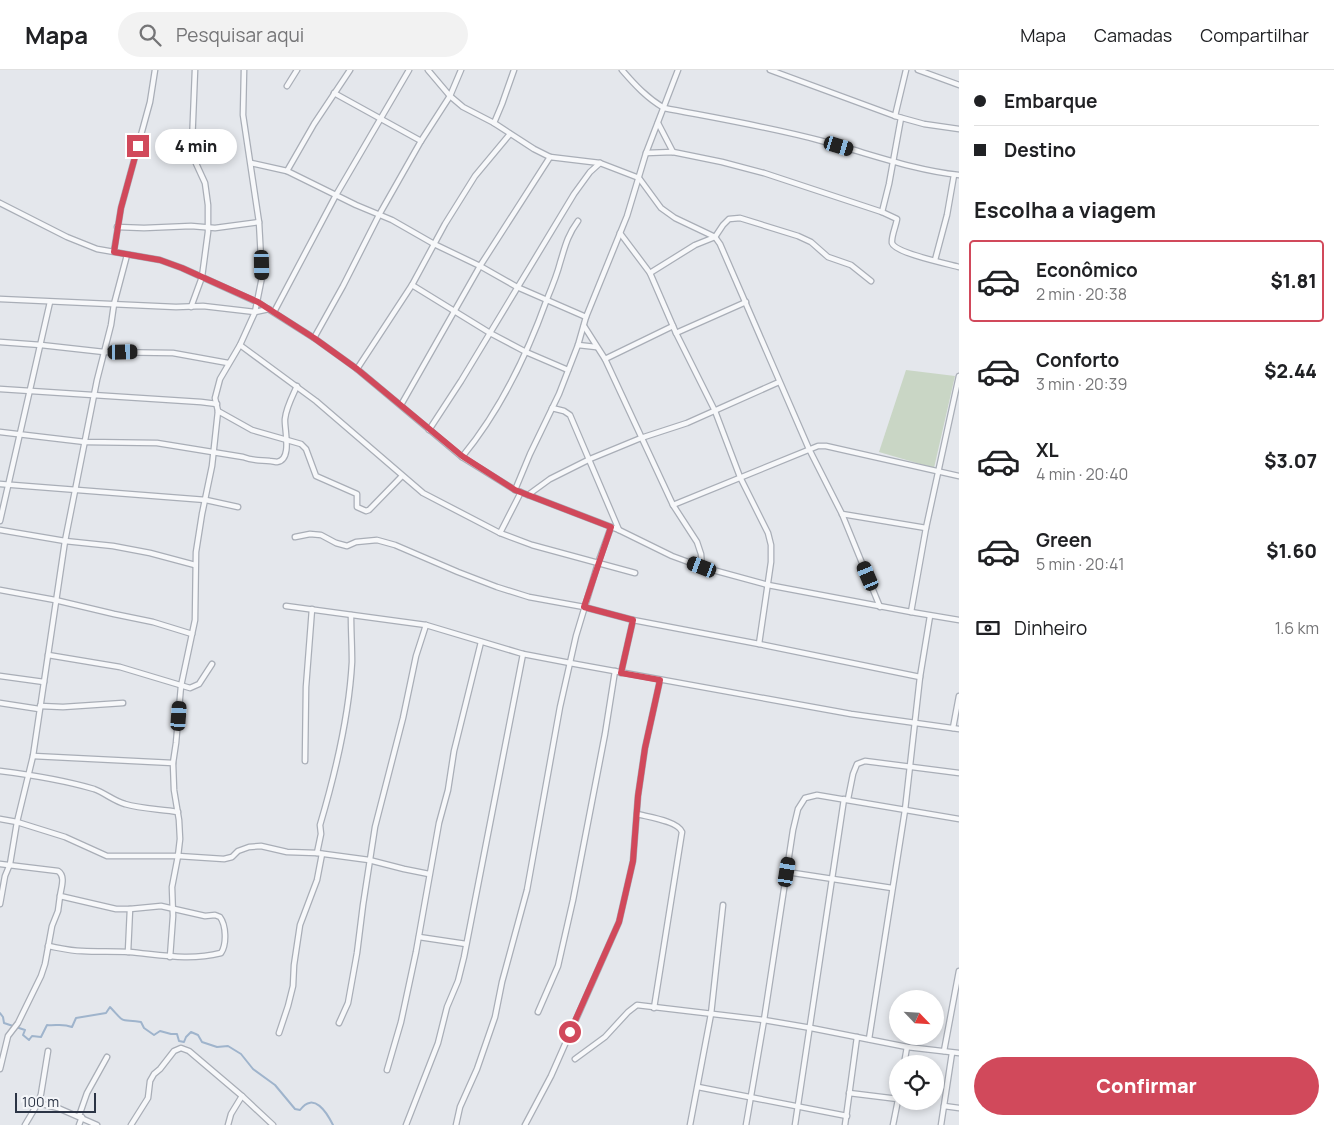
<!DOCTYPE html>
<html lang="pt">
<meta charset="utf-8">
<style>
body{margin:0;font-family:Manrope,sans-serif;background:#f2f2f2;color:#202124;height:100vh;display:flex;flex-direction:column;font-size:19px;white-space:nowrap}
*{box-sizing:border-box;margin:0}
p{font-size:16px;color:#757577}
.icon{flex:none;width:28px;height:28px;fill:none;stroke:currentColor;stroke-width:2;stroke-linecap:round;stroke-linejoin:round}
.map{position:relative;flex:1;overflow:hidden}
.drawer{display:flex;flex-direction:column;background:#fff;width:375px}
.drawer>*{flex:none}
.guide{display:grid;align-content:center;height:110px;padding:0 15px;background:#fff}
.needle{width:32px;rotate:115deg}
.tools{position:absolute;left:889px;top:920px;display:grid;gap:10px}
.tools a{display:grid;place-items:center;width:55px;height:55px;border-radius:50%;background:#fff;box-shadow:0 2px 8px #0003;font-size:25px}
.scale{position:absolute;left:15px;bottom:12px;width:81px;box-sizing:border-box;padding-left:5px;border:2px solid #2b3445;border-top:0;font-size:14px;line-height:18px;white-space:nowrap;color:#2b3445;-webkit-text-stroke:4px #f4f6f9;paint-order:stroke}
.end{position:absolute;width:22px;height:22px;margin:-11px;border:6px solid #d1495b;background:#fff;box-shadow:0 0 0 2px #fff}
.from{border-radius:50%}
.bubble{position:absolute;height:35px;border-radius:18px;background:#fff;box-shadow:0 2px 8px #0003;font-size:16px;font-weight:800;line-height:35px;text-align:center}
.car{position:absolute;width:15px;height:30px;margin:-15px -8px;border-radius:6px;box-shadow:0 0 4px 1px #0007;background:linear-gradient(#222 24%,#8ab4d8 0 40%,#222 0 76%,#8ab4d8 0 86%,#222 0)}
.guide b{display:flex;align-items:center;gap:18px;height:48px;font-size:19px}
.guide b+b{border-top:1px solid #e0e0e0}
.guide i{width:12px;height:12px;background:#202124}
ul{padding:0;list-style:none}
li{display:flex;align-items:center;gap:15px;height:82px;margin:0 10px 8px;padding:0 5px;border:2px solid transparent;border-radius:5px}
li div{flex:1}
li b{display:block;font-size:19px}
li em{font-style:normal;font-weight:800}
li.active{border-color:#d1495b}
li>.icon{width:45px;height:45px;stroke-width:1.5}
h2{padding:0 15px;font-size:22px;line-height:60px}
.pay{display:flex;align-items:center;gap:12px;height:55px;padding:0 15px;font-size:19px}
.pay p{margin-inline-start:auto}
.cta{display:flex;gap:10px;margin-top:auto;padding:10px 15px}
.cta a{flex:1;height:58px;border-radius:30px;background:#d1495b;color:#fff;font-size:20px;font-weight:800;line-height:58px;text-align:center}
header{display:flex;align-items:center;gap:30px;box-sizing:border-box;height:70px;padding:0 25px;background:#fff;border-bottom:1px solid #e0e0e0}
header strong{font-size:24px}
nav{display:flex;gap:28px;margin-inline-start:auto;font-size:18px}
.search{width:350px;height:45px;background:#f2f2f2;display:flex;align-items:center;gap:12px;box-sizing:border-box;padding:0 18px;border-radius:28px;color:#757577;font-size:19px}
main{display:flex;flex:1;min-height:0}
.map>svg:first-child{display:block}
.green{fill:#c9d6c5}
.lines{fill:none;stroke-linecap:round;stroke-linejoin:round}
.stream{stroke:#9fb4cc;stroke-width:2}
.minor-casing{stroke:#a9aeb7;stroke-width:7}
.minor{stroke:#f7f8fa;stroke-width:4.5}
.route{stroke:#d1495b;stroke-width:6}
</style>
<header>
<strong>Mapa</strong>
<div class="search"><svg class="icon" aria-label="search" viewBox="0 0 24 24"><circle cx="10" cy="10" r="6"/><path d="M15 15l6 6"/></svg>Pesquisar aqui</div>
<nav><a>Mapa</a><a>Camadas</a><a>Compartilhar</a></nav>
</header>
<main>
<div class="map">
<svg width="959" height="1055" viewBox="0 0 959 1055">
<rect width="100%" height="100%" fill="#e4e7ec"/>
<polygon class="green" points="906,300 955,306 934,398 879,382"/>
<g class="lines">
<path class="stream" d="M 0,943 L 3,947 L 4,953 L 25,960 L 23,965 L 29,970 L 32,966 L 41,967 L 47,955 C 56,956 62,953 72,957 L 76,948 L 106,943 L 110,937 C 126,954 118,949 141,952 L 144,958 L 154,965 L 160,961 L 171,964 L 177,964 L 179,971 L 184,972 L 186,967 L 191,962 L 198,965 L 202,972 L 217,977 L 228,976 L 241,984 L 253,999 L 275,1015 L 295,1039 L 300,1040 C 314,1021 327,1043 333,1055"/>
<defs>
<g id="minor">
<polyline points="428,0 450,26 463,37 494,53"/>
<polyline points="514,0 502,34 494,53 534,79 550,87"/>
<path d="M 622,0 C 635,15 647,28 664,38 C 716,48 770,57 822,71 C 868,83 912,100 959,105"/>
<polyline points="770,0 895,46 924,54 959,59"/>
<polyline points="918,0 959,15"/>
<polyline points="287,16 297,0"/>
<polyline points="334,23 421,71"/>
<polyline points="895,46 906,0"/>
<polyline points="658,53 673,82"/>
<path d="M 646,83 L 673,82 L 722,92 L 764,103 L 882,142 L 897,149 C 896,156 891,167 892,173 C 895,183 948,194 959,197"/>
<polyline points="251,93 287,101 314,54 350,0"/>
<polyline points="287,101 356,135 392,150 434,174 480,196 517,217 586,247"/>
<polyline points="0,133 67,167 97,179 160,190 182,198 257,232 314,268 357,299 462,387 515,420 619,460 672,486 702,497 768,515 911,542 959,550"/>
<polyline points="882,142 889,114 901,48"/>
<polyline points="117,157 144,158 191,156 215,158 259,152"/>
<polyline points="620,163 650,203 676,263 715,341 740,407 768,463 771,475 771,492 759,574"/>
<polyline points="114,181 121,138 150,32 155,0"/>
<polyline points="935,190 947,145 954,105"/>
<polyline points="650,203 695,175 715,167 723,155 729,149 740,148 798,166 811,172 828,187 851,195 871,211"/>
<polyline points="412,215 490,263 526,282 568,300"/>
<polyline points="0,229 176,237 203,236 255,242 269,239"/>
<polyline points="191,237 202,207 208,162 208,135 205,113 194,89 192,74 195,0"/>
<polyline points="274,242 336,125 409,0"/>
<polyline points="584,256 605,289 673,435 697,472 701,484 702,497"/>
<polyline points="676,263 746,232"/>
<polyline points="314,268 343,216 379,145 421,71 450,26 461,0"/>
<polyline points="0,272 41,275 104,282 173,283 228,293"/>
<polyline points="240,275 316,331 423,423 500,463 532,475 635,503"/>
<polyline points="578,275 596,277"/>
<polyline points="605,289 673,256"/>
<polyline points="357,299 412,215 445,154 475,106 510,64"/>
<polyline points="0,319 201,332 217,334"/>
<polyline points="401,335 480,196 550,87 600,93 639,108 661,138 675,148 715,167 720,174 809,379 842,444 880,537"/>
<polyline points="552,338 564,341 570,345 619,460"/>
<polyline points="218,341 252,360 301,374 306,379 316,406 357,424 357,437 366,441 369,440 402,406"/>
<polyline points="429,360 461,311 574,124 590,102 600,93"/>
<path d="M 0,362 L 85,372 L 157,373 L 243,387 C 254,391 259,390 270,391 C 271,391 276,392 277,392 C 293,390 284,358 285,349 C 286,338 292,327 297,316"/>
<path d="M 462,387 C 500,341 527,285 547,229 C 552,217 557,205 560,193 C 565,177 567,166 578,151"/>
<polyline points="0,414 206,430 238,437"/>
<polyline points="515,420 530,384 559,324 578,275 586,247 627,146 646,83 678,0"/>
<polyline points="528,425 550,409 590,389 641,368 687,353 779,312"/>
<polyline points="673,435 818,376 826,376 959,406"/>
<polyline points="842,444 926,458"/>
<polyline points="0,451 50,232"/>
<polyline points="0,460 65,471 113,476 150,483 195,495"/>
<polyline points="500,463 521,422"/>
<polyline points="295,467 310,464 321,465 336,473 347,476 356,472 377,470 395,475 458,502 497,517 529,527 584,537 633,550 759,574 920,607"/>
<polyline points="0,520 55,530 114,544 153,552 192,564"/>
<polyline points="286,536 426,555 523,584 570,593 851,644 959,659"/>
<polyline points="911,542 926,458 959,306"/>
<polyline points="48,585 120,597 190,618 199,614 212,594"/>
<polyline points="621,603 633,550"/>
<polyline points="0,606 44,612"/>
<polyline points="0,633 39,639"/>
<polyline points="40,636 63,637 123,633"/>
<polyline points="953,658 959,626"/>
<polyline points="33,686 173,693"/>
<polyline points="305,691 306,617 312,539"/>
<path d="M 0,701 C 32,705 63,710 94,719 C 105,723 114,731 125,734 C 141,739 161,739 178,742"/>
<polyline points="848,729 853,704 857,694 865,691 959,703"/>
<path d="M 637,744 C 648,747 678,751 682,762 L 654,938"/>
<polyline points="0,749 17,752 65,767 107,786 178,786 224,789 232,787 238,781 249,777 261,776 287,782 317,783 369,790 404,799 429,804"/>
<path d="M 317,783 L 321,764 L 320,755 C 336,701 349,647 352,592 C 352,576 351,561 351,545"/>
<path d="M 0,794 L 58,801 C 66,806 61,818 60,826 L 116,839 L 130,839 L 161,836 L 205,846 L 215,845 L 220,847 C 226,855 227,874 221,883 C 189,891 162,885 129,882 C 113,881 98,882 82,881 C 71,881 59,878 48,876"/>
<polyline points="787,802 892,818"/>
<polyline points="0,834 5,806 10,794 17,752 33,686 65,471 97,310 111,255 114,234 127,185"/>
<polyline points="419,867 466,874"/>
<polyline points="128,882 130,839"/>
<polyline points="170,887 173,846 172,817 178,786 180,769 179,750 174,720 173,693 176,673 181,616 195,550 196,482 202,444 212,396 218,341 215,328 220,309 240,275 255,242 262,207 259,152 243,45 244,0"/>
<polyline points="538,942 558,896 573,830 605,664 615,601"/>
<polyline points="339,953 348,933 357,883 363,835 375,757 403,648 416,586 426,555"/>
<polyline points="279,963 288,936 293,916 294,895 300,855 317,810 322,784"/>
<polyline points="869,969 905,740 920,607 930,546"/>
<polyline points="944,981 959,901"/>
<polyline points="575,989 605,967 628,942 637,935 764,950 811,958 907,977 959,983"/>
<polyline points="904,994 907,977"/>
<polyline points="0,999 8,966 18,953 41,906 45,894 52,856 58,841 60,826"/>
<polyline points="387,1000 401,952 416,882 439,753 448,720 454,681 481,572"/>
<polyline points="698,1017 847,1046"/>
<polyline points="849,1023 898,1029"/>
<polyline points="38,1033 58,1038 97,1055"/>
<polyline points="944,1036 959,1038"/>
<polyline points="79,1046 87,1023 107,987"/>
<polyline points="25,1055 38,1033 41,1024 48,981"/>
<polyline points="79,1055 82,1047"/>
<polyline points="131,1055 148,1028 150,1011 154,1004 160,999 174,981 181,978 189,981 242,1026 273,1055"/>
<polyline points="228,1055 231,1044 242,1026"/>
<polyline points="406,1055 438,973 447,937 458,911 464,887 523,584"/>
<polyline points="456,1055 460,1037 477,999 495,947 502,912 527,820 560,637 576,566 598,493 611,457"/>
<polyline points="525,1055 551,1006 619,852 633,791 638,726 645,678 660,610"/>
<polyline points="690,1055 711,944 723,835"/>
<polyline points="746,1055 764,950 793,760 798,739 805,728 817,725 959,749"/>
<polyline points="795,1055 844,729"/>
<polyline points="845,1055 857,967"/>
<polyline points="893,1055 898,1030"/>
<polyline points="941,1055 952,983"/>
</g>
</defs>
<use href="#minor" class="minor-casing"/>
<use href="#minor" class="minor"/>
</g>
<g class="lines">
<polyline class="route" points="138,76 121,138 114,182 160,190 182,198 258,232 314,268 357,299 462,386 515,420 611,457 584,537 633,550 621,603 660,610 645,678 638,726 633,791 619,852 570,962"/>
</g>
</svg>
<div class="tools">
<a><svg class="needle" viewBox="-14 -14 28 28"><path d="M0-13l5 13h-10z" fill="#e53935"/><path d="M0 13l5-13h-10z" fill="#757577"/></svg></a>
<a><svg class="icon" aria-label="locate" viewBox="0 0 24 24"><circle cx="12" cy="12" r="6"/><path d="M12 2v4M12 18v4M2 12h4M18 12h4"/></svg></a>
</div>
<div class="scale">100 m</div>
<i class="end from" style="left:570px;top:962px"></i>
<i class="end" style="left:138px;top:76px"></i>
<div class="bubble" style="left:155px;top:59px;width:82px">4 min</div>
<i class="car" style="left:839px;top:76px;rotate:107deg"></i>
<i class="car" style="left:262px;top:195px;rotate:179deg"></i>
<i class="car" style="left:123px;top:282px;rotate:89deg"></i>
<i class="car" style="left:702px;top:497px;rotate:291deg"></i>
<i class="car" style="left:868px;top:506px;rotate:337deg"></i>
<i class="car" style="left:179px;top:646px;rotate:4deg"></i>
<i class="car" style="left:787px;top:802px;rotate:9deg"></i>
</div>
<section class="drawer">
<div class="guide">
<b><i class="from"></i>Embarque</b>
<b><i></i>Destino</b>
</div>
<h2>Escolha a viagem</h2>
<ul>
<li class="active"><svg class="icon" aria-label="car" viewBox="0 0 24 24"><path d="M5 17H2v-5l4-1 3-4h7l3 4 3 1v5h-3M9 17h6M6 11h13"/><circle cx="7" cy="17" r="2"/><circle cx="17" cy="17" r="2"/></svg><div><b>Econômico</b><p>2 min · 20:38</p></div><em>$1.81</em></li>
<li><svg class="icon" aria-label="car" viewBox="0 0 24 24"><path d="M5 17H2v-5l4-1 3-4h7l3 4 3 1v5h-3M9 17h6M6 11h13"/><circle cx="7" cy="17" r="2"/><circle cx="17" cy="17" r="2"/></svg><div><b>Conforto</b><p>3 min · 20:39</p></div><em>$2.44</em></li>
<li><svg class="icon" aria-label="car" viewBox="0 0 24 24"><path d="M5 17H2v-5l4-1 3-4h7l3 4 3 1v5h-3M9 17h6M6 11h13"/><circle cx="7" cy="17" r="2"/><circle cx="17" cy="17" r="2"/></svg><div><b>XL</b><p>4 min · 20:40</p></div><em>$3.07</em></li>
<li><svg class="icon" aria-label="car" viewBox="0 0 24 24"><path d="M5 17H2v-5l4-1 3-4h7l3 4 3 1v5h-3M9 17h6M6 11h13"/><circle cx="7" cy="17" r="2"/><circle cx="17" cy="17" r="2"/></svg><div><b>Green</b><p>5 min · 20:41</p></div><em>$1.60</em></li>
</ul>
<div class="pay"><svg class="icon" aria-label="cash" viewBox="0 0 24 24"><path d="M3 7h18v10H3z"/><circle cx="12" cy="12" r="2"/></svg>Dinheiro<p>1.6 km</p></div>
<div class="cta"><a>Confirmar</a></div>
</section>
</main>
